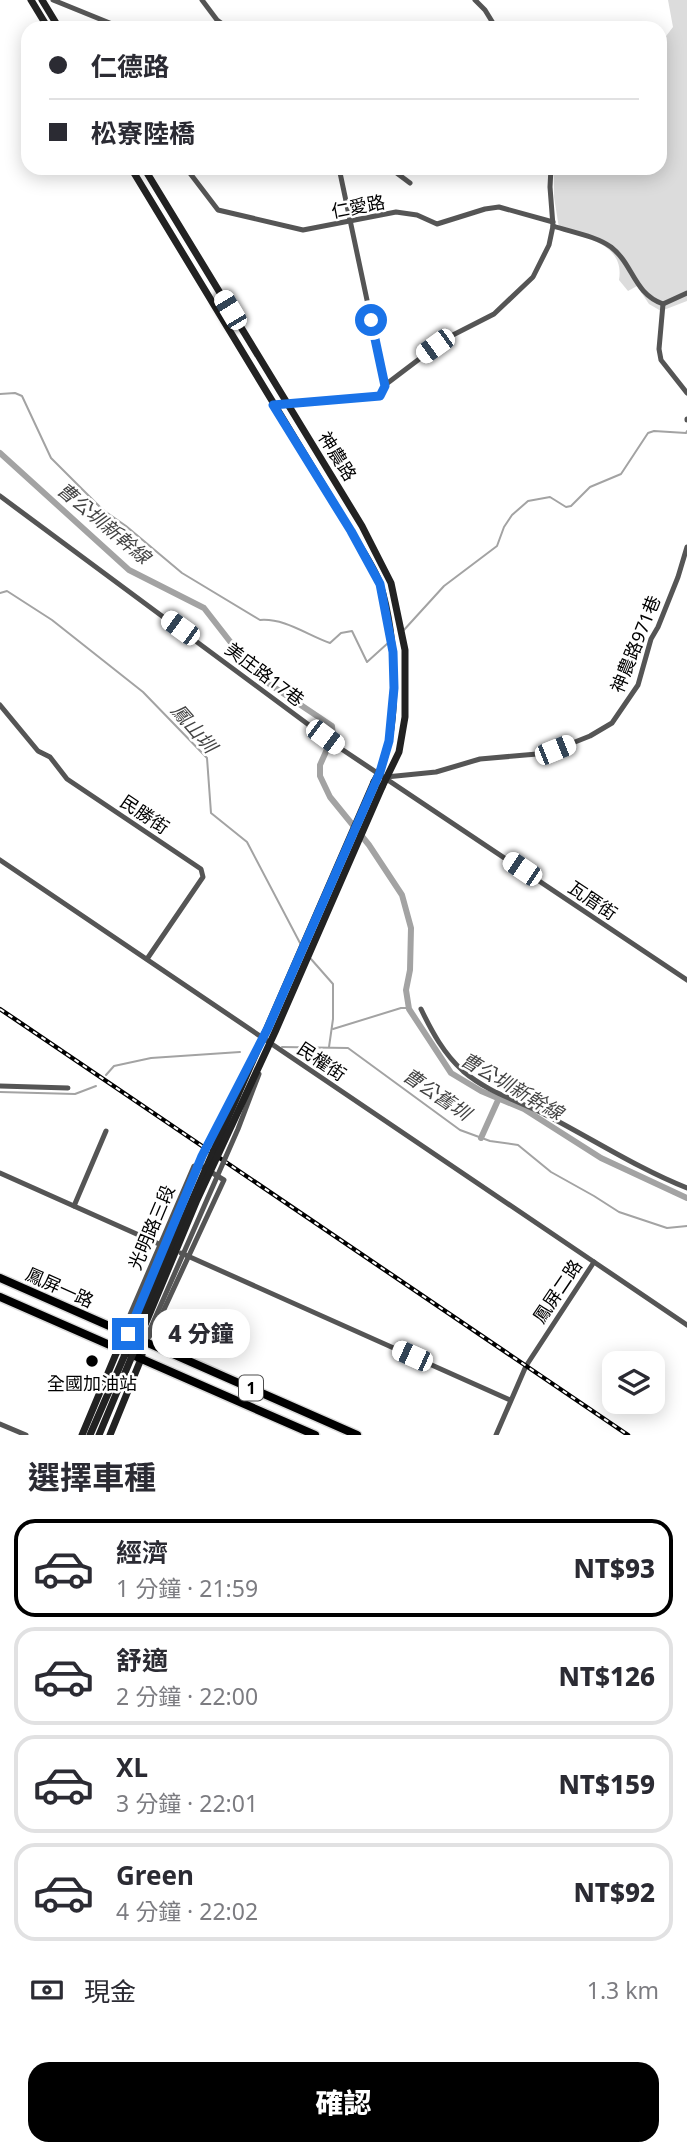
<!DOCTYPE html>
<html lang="zh-TW">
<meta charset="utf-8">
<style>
body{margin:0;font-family:"Noto Sans","Noto Sans TC",sans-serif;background:#f2f2f3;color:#2b2b33;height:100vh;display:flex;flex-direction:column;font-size:26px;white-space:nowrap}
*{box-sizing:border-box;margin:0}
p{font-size:23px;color:#7c7c81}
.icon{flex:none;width:38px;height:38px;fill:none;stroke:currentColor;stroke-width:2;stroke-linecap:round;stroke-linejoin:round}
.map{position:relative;height:1435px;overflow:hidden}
.sheet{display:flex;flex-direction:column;background:#fff;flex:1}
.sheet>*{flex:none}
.banner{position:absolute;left:21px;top:21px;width:646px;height:154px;border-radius:21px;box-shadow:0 4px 18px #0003;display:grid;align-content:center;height:154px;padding:0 28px;background:#fff}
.fabs{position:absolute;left:602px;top:1351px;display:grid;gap:14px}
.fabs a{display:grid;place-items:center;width:63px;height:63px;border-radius:14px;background:#fff;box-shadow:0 4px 18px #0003;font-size:35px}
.end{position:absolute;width:32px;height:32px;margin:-16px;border:9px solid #1a73e8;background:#fff;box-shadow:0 0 0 4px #fff}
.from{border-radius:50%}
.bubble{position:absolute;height:49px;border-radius:21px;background:#fff;box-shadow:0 4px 18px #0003;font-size:23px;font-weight:800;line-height:49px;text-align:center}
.car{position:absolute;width:21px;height:42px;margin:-21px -10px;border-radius:9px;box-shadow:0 0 5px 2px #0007;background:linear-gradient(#fff 24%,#345 0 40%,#fff 0 76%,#345 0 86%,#fff 0)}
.banner b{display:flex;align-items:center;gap:24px;height:66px;font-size:26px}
.banner b+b{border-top:2px solid #e1e1e2}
.banner i{width:18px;height:18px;background:#2b2b33}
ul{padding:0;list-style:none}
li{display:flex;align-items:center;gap:21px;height:98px;margin:0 14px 10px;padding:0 14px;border:4px solid #e1e1e2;border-radius:21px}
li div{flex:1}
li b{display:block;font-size:26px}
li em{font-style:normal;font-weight:800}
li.selected{border-color:#000}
li>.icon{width:63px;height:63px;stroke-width:1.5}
h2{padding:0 28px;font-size:32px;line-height:84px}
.pay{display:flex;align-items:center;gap:18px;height:77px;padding:0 28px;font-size:26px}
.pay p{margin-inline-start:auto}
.cta{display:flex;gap:14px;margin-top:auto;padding:14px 28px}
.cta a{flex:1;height:80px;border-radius:21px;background:#000;color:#fff;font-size:28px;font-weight:800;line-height:80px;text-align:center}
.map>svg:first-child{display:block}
.green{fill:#dcdcdc}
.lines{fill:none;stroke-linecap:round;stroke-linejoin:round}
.stream{stroke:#a3a3a3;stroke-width:2}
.canal{stroke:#a3a3a3;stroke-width:6}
.primary-casing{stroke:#dbdbdb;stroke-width:11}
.street{stroke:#555;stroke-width:5}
.secondary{stroke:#222;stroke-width:7}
.primary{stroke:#000;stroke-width:8}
.rail-casing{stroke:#000;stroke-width:4.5}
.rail{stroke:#fff;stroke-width:2;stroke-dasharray:5;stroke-linecap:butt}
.street-bridge{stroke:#555;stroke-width:5}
.secondary-bridge{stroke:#222;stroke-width:7}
.route{stroke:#1a73e8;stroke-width:9}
.poi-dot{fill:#000;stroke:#fff;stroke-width:2.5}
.labels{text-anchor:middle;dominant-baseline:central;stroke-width:5;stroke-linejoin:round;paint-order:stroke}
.shield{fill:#fff;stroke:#4c4c4c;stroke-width:2}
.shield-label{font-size:16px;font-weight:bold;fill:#000}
.street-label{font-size:18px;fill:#000;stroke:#fff}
.poi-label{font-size:18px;fill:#000;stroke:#fff}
.water-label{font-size:19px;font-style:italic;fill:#444;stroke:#fff}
</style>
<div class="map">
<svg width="687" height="1435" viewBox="0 0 687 1435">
<rect width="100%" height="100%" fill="#fff"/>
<path class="green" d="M 668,0 L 687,0 L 687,301 L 661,311 L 649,304 L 637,286 L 628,291 L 619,280 C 625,244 586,238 559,228 L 554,197 L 554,168 L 660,168 L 660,44 L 673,27 Z"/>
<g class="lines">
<g class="stream">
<path d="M 0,394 L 15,393 L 22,396 L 51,458 L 103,510 L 126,526 L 182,573 L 260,620 C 285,618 307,635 330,643 L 341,633 L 352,631 L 367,662 L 388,643"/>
<polyline points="0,593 7,591 52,620 143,692 207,758 211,813 247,842 300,943"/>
<polyline points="403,631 444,586 497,546 504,527 512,515 528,501 550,497 566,507 571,506 590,487 621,474 648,433 654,431 686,433 687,431"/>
<polyline points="311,959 333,984 333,1019 329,1047"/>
<polyline points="333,1029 401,1008 409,1008"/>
<polyline points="282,1047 348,1048 460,1130 490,1141 518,1145 551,1172 594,1196 619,1212 667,1228 687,1226"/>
<polyline points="106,1075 114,1066 151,1058 240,1052"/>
<polyline points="0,1092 75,1094 96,1086"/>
</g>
<g class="canal">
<polyline points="0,453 129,570 204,608 256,675 332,726 333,736 320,765 320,776 330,797 369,845 402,895 411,928 410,970 406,990 409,1009 451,1073 481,1091 524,1109 601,1158 687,1198"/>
<polyline points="481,1138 499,1098"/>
</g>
<defs>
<g id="primary">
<polyline points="0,1278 357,1435"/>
<polyline points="0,1297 315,1435"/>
</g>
</defs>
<use href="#primary" class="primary-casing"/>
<g class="street">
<polyline points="53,0 122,28"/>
<polyline points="202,0 217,20 228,28"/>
<polyline points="475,0 485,10 496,28"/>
<polyline points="186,168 218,210 303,230 396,212 417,215 437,224 485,209 499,207 553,222"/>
<polyline points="390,168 410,183"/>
<path d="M 553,226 C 571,232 596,236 611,247 C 634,265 633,293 663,304 L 687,293"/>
<polyline points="663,304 659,349 661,360 687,393"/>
<polyline points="385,385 447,338 494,314 533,277 549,245 553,226 550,187 551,168"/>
<polyline points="273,405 380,396 385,385 339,168"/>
<polyline points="687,419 687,420"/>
<polyline points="0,496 340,748 687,980"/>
<polyline points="0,705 38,751 50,757 67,779 201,869 203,877 147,959"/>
<polyline points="386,777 436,772 480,759 537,754 555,750 590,736 612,723 638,685 651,639 658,627 678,577 687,547"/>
<polyline points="0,860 594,1262"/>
<path d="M 421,1009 C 432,1032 444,1054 463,1071 C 490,1094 518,1100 548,1116 C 594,1140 639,1169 687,1188"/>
<polyline points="0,1086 68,1088"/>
<polyline points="0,1173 168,1248"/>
<polyline points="74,1206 106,1131"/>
<polyline points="181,1253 510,1400"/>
<polyline points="128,1334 126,1324 194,1166 201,1166 224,1180 154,1331 147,1339"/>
<polyline points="0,1424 26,1435"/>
<polyline points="496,1435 526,1366 594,1262 687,1325"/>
</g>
<g class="secondary">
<polyline points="31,0 48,28"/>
<polyline points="42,0 59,28"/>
<path d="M 131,168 L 351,531 C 360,548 374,566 380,584 C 397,635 402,735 374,782"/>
<polyline points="144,168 362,526 391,583 405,650 405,717 399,752 382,787"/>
<polyline points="82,1435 118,1349 128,1334"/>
<polyline points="110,1435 141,1359 145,1341"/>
</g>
<use href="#primary" class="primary"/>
<defs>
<polyline id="rail" points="0,1009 628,1435"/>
</defs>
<use href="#rail" class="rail-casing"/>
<use href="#rail" class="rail"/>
<g class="street-bridge">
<polyline points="128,1334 184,1198 212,1135 239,1084"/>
<polyline points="145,1341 238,1129 259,1074"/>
</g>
<g class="secondary-bridge">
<polyline points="90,1435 374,782"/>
<polyline points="99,1435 197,1200 275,1032 382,787"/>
</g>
</g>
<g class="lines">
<polyline class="route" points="128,1334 202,1156 268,1028 380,772 389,741 394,688 393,652 380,584 351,531 273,405 380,396 385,386 371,320"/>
</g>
<circle class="poi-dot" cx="92" cy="1361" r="7"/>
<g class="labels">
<rect class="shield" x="239" y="1375.5" width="24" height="25" rx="5"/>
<g class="shield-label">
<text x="251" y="1388">1</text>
</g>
<g class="street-label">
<text transform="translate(358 206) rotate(-11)">仁愛路</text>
<text transform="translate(338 456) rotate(58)">神農路</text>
<text transform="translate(635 644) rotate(-68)">神農路971巷</text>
<text transform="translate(265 674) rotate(37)">美庄路17巷</text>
<text transform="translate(145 814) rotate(34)">民勝街</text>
<text transform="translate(593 900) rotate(34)">瓦厝街</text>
<text transform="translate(322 1061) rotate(34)">民權街</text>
<text transform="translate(151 1227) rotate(-67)">光明路三段</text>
<text transform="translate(60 1287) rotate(24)">鳳屏一路</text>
<text transform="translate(557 1291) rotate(-56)">鳳屏二路</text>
</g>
<g class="poi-label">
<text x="92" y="1383">全國加油站</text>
</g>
<g class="water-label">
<text transform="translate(104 523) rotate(40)">曹公圳新幹線</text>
<text transform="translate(194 728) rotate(49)">鳳山圳</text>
<text transform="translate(512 1086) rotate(30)">曹公圳新幹線</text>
<text transform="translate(437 1094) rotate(34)">曹公舊圳</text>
</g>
</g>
</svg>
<div class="fabs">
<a><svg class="icon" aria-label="layers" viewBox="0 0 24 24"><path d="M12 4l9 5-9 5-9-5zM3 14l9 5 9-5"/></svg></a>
</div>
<i class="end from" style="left:371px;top:320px"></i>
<i class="end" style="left:128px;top:1334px"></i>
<div class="bubble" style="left:152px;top:1309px;width:98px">4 分鐘</div>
<i class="car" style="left:230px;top:310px;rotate:329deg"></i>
<i class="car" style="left:435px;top:346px;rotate:234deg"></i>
<i class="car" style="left:180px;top:628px;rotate:306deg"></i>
<i class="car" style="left:325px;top:737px;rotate:127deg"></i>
<i class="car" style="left:555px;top:750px;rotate:68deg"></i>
<i class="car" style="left:522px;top:869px;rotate:304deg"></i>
<i class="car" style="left:412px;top:1356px;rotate:294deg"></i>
<div class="banner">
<b><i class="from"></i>仁德路</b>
<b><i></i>松寮陸橋</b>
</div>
</div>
<section class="sheet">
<h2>選擇車種</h2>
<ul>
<li class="selected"><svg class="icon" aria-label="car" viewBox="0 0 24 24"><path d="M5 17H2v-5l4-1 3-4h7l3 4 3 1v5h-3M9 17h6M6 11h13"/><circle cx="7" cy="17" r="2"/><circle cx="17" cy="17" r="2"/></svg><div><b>經濟</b><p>1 分鐘 · 21:59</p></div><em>NT$93</em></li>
<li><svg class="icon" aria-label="car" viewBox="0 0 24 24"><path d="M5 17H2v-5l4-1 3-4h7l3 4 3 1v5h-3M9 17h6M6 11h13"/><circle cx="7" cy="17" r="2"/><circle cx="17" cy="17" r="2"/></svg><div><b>舒適</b><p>2 分鐘 · 22:00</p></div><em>NT$126</em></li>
<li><svg class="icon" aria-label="car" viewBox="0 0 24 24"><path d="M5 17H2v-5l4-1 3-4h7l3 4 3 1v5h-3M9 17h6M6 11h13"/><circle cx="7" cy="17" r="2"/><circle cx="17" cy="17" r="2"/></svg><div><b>XL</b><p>3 分鐘 · 22:01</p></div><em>NT$159</em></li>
<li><svg class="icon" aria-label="car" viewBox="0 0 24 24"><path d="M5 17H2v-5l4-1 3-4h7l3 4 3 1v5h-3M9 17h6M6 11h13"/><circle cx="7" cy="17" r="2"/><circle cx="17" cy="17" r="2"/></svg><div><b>Green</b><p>4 分鐘 · 22:02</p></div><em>NT$92</em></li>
</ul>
<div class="pay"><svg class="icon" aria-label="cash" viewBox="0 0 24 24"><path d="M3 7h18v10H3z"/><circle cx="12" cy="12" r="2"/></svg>現金<p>1.3 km</p></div>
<div class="cta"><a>確認</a></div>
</section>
